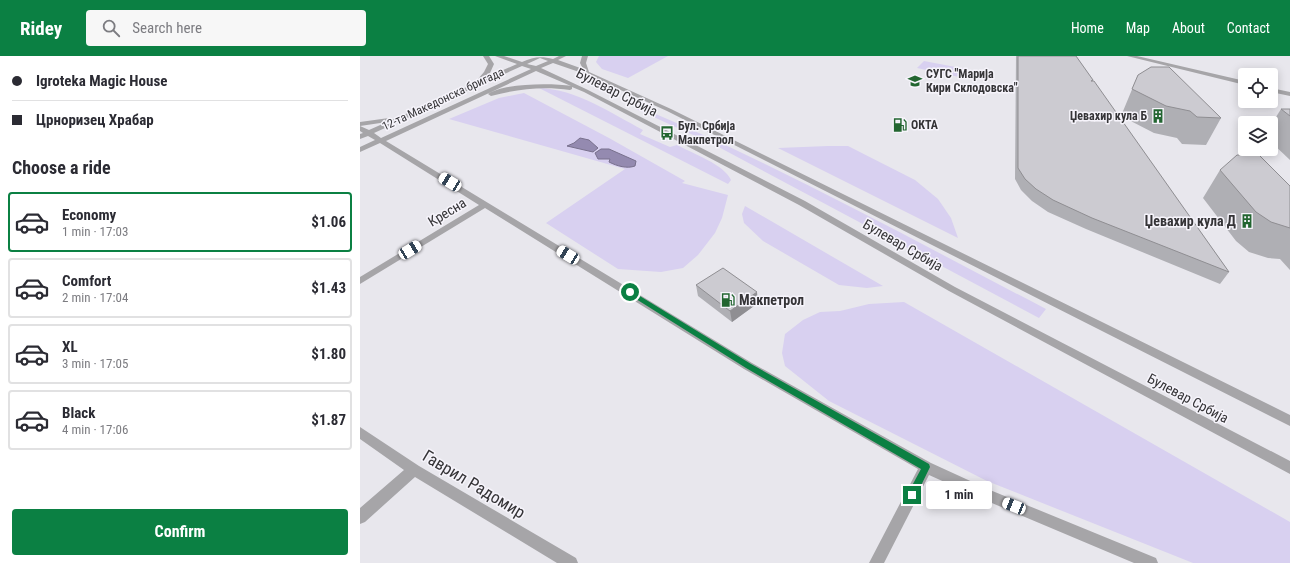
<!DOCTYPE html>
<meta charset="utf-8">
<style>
body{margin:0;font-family:"Roboto Condensed",sans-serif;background:#f7f7f7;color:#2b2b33;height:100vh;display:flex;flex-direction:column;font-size:15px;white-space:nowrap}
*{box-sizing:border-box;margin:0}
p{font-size:13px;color:#7c7c81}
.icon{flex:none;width:22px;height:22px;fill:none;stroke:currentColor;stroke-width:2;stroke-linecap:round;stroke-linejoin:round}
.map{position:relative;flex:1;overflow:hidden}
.sheet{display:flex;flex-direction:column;background:#fff;width:360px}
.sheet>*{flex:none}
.hud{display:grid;align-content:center;height:88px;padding:0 12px;background:#fff}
.controls{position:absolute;left:878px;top:12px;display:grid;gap:8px}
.controls a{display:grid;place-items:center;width:40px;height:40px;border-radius:4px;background:#fff;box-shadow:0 2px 10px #0003;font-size:20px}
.end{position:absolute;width:18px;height:18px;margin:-9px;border:5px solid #0b8043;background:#fff;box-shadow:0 0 0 2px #fff}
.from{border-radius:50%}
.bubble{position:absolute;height:28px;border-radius:4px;background:#fff;box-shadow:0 2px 10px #0003;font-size:13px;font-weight:700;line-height:28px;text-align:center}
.car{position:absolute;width:12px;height:24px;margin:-12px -6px;border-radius:5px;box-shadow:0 0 3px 1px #0007;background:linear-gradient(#fff 24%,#345 0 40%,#fff 0 76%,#345 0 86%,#fff 0)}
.hud b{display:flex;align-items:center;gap:14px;height:38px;font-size:15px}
.hud b+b{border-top:1px solid #e1e1e2}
.hud i{width:10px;height:10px;background:#2b2b33}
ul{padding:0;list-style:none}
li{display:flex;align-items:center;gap:12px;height:60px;margin:0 8px 6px;padding:0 4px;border:2px solid #e1e1e2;border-radius:4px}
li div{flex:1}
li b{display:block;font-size:15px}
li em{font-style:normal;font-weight:700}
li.active{border-color:#0b8043}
li>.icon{width:36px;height:36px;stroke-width:1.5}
h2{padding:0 12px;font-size:18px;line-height:48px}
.primary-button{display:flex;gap:8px;margin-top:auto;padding:8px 12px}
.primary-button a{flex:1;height:46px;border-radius:4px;background:#0b8043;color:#fff;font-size:16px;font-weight:700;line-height:46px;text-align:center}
header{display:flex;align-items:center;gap:24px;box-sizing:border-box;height:56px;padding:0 20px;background:#0b8043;color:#fff}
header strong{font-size:19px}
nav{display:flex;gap:22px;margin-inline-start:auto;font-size:14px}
.search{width:280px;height:36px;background:#f7f7f7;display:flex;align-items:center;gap:10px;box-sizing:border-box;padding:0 14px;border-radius:4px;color:#7c7c81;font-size:15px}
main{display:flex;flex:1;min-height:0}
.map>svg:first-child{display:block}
.green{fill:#d8d0f0}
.water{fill:#948ab0;stroke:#78708c}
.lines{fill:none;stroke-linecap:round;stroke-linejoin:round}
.minor{fill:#a6a5a8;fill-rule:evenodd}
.wall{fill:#afafb4}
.shaded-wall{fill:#8f8e92}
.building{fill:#cccbd1;stroke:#8f8e92}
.route{fill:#0b8043}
.labels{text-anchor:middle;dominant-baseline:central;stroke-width:3;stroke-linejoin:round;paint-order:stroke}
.far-poi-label{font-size:12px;font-weight:bold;fill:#353437;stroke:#f6f4fb;text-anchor:start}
.far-street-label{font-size:12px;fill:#353437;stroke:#f6f4fb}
.street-label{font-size:14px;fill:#353437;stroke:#f6f4fb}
.poi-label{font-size:14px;font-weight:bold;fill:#353437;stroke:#f6f4fb;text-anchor:end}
.near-street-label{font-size:17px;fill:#353437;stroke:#f6f4fb}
</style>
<header>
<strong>Ridey</strong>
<div class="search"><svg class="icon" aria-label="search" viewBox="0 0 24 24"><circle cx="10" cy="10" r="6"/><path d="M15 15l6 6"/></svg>Search here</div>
<nav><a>Home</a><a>Map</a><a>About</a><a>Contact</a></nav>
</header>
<main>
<section class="sheet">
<div class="hud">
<b><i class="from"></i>Igroteka Magic House</b>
<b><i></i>Црноризец Храбар</b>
</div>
<h2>Choose a ride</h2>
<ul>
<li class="active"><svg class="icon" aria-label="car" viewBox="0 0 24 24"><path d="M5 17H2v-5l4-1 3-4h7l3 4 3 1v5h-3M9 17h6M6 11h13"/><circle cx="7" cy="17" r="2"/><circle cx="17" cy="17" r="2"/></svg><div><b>Economy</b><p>1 min · 17:03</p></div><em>$1.06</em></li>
<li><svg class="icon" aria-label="car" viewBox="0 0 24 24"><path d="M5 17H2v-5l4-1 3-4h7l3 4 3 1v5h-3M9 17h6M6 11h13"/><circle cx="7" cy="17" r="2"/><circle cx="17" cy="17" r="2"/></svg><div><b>Comfort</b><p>2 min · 17:04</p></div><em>$1.43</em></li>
<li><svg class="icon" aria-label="car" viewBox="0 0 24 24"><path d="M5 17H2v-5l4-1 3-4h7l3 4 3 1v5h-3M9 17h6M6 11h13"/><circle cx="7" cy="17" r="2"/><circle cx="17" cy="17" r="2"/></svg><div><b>XL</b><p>3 min · 17:05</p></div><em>$1.80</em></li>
<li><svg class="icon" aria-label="car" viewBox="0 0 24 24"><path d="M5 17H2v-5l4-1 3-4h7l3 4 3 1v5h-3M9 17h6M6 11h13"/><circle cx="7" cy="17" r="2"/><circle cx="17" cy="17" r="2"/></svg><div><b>Black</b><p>4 min · 17:06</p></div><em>$1.87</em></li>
</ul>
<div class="primary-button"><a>Confirm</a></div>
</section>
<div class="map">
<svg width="930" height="507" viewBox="0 0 930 507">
<rect width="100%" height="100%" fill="#e8e7ed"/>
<g class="green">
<polygon points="239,0 308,0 268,22 242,13 236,6"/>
<polygon points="564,5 606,13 599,21 557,12"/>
<path d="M 179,32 C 216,33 251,57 283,74 L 280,78 L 310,91 L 317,89 C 332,97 365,109 371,124 L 368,128 Z"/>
<polygon points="164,37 249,82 325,125 322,127 368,139 362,162 355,177 338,199 323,212 301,216 258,213 186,167 265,113 89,63 139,42"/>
<path d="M 276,53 L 284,53 C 422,111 553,184 686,253 L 679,262 L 353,88 Z"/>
<polygon points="468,90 488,90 555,124 578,143 591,162 598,182 418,92"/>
<polygon points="385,150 523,230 507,232 479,229 403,185 384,167 382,158"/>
<polygon points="544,246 930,466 930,507 833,507 627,425 469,345 425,310 422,297 425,278 443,264 460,256 480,255 509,248"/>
</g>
<g class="water">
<polygon points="220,82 229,84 238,92 233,96 207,90 214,87"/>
<path d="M 241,93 L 249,93 L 276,105 L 275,110 C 267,113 257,110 249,106 L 250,103 L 238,103 L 235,97 Z"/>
</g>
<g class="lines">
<g class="minor">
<path d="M 123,0 L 129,0 L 134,8 L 130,17 L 125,22 L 157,8 L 135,0 L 144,0 L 162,6 C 173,1 181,0 193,3 L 199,0 L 206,0 L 198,4 L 223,13 L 220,7 L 222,0 L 228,0 L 226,7 L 229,16 L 311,53 L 930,359 L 930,370 L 307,55 L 225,18 L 193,7 L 181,12 L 228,34 L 445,145 L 595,231 L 930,405 L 930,418 L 589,235 L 439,149 L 224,36 L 212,31 L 212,33 L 210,34 C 183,30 157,33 131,40 L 128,38 C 143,27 192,27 211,30 L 176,15 L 26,85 L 392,307 L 571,407 L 630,434 L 796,502 L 798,507 L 774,507 L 620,442 L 569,419 L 524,507 L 509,507 L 558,413 L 384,313 L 125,152 L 0,228 L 0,221 L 119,149 L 20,87 L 0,96 L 0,91 L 15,84 L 8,80 L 0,83 L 0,78 L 3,77 L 0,75 L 0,66 L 29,62 L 32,64 L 120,25 L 118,23 L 124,16 L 128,8 ZM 180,2 L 188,5 L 176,10 L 167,8 ZM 162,10 L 171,13 L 21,82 L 14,77 ZM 27,66 L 9,74 L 0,70 Z"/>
<polygon points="767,0 777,0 885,25 885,29"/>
<polygon points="911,32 930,36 930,40 911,36"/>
<polygon points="0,371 59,410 216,502 218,507 197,507 55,421 5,466 0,468 0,452 44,414 0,383"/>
</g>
</g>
<g class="wall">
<polygon points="656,0 716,0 733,25 869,216 860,228 726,173 688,156 672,145 661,134 655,123"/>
<polygon points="778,19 861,62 846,89 822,88 817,82 794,77 761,60"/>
<polygon points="921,53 930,53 930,104 911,86 911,69"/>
<polygon points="860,114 930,172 930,214 920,203 908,202 889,196 876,185 843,142"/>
<polygon points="336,229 398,247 372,266 338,240"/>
</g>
<polygon class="shaded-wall" points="397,236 398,247 372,266 370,255"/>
<g class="building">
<polygon points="658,0 716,0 733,24 731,25 734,25 869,216 732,162 693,144 676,133 665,123 658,112"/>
<polygon points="791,11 809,11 861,62 837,61 830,55 806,50 772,33 778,19"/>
<polygon points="921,53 930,53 930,60"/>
<polygon points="877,99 899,99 930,130 930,172 911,166 896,156 860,114"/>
<polygon points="363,212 397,236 370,255 336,229"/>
</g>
<polygon class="route" points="270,234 391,308 569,408 570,411 555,442 552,443 549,442 547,439 561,413 386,312 268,238 268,235"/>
<defs>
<symbol id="school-bare" viewBox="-9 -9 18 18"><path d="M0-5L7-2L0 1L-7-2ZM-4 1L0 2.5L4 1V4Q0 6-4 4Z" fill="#226530" stroke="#f6f4fb" stroke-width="2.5" paint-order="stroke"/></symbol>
<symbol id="building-bare" viewBox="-9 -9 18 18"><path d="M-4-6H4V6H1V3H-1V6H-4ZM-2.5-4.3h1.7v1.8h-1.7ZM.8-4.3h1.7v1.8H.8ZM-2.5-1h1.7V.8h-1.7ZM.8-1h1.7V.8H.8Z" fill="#226530" stroke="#f6f4fb" stroke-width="2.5" paint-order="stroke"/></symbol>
<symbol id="fuel-bare" viewBox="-9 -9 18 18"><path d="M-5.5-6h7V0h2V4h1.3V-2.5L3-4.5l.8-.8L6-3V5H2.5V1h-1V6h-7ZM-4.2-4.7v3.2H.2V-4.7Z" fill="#226530" stroke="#f6f4fb" stroke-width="2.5" paint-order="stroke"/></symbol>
<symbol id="bus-bare" viewBox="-9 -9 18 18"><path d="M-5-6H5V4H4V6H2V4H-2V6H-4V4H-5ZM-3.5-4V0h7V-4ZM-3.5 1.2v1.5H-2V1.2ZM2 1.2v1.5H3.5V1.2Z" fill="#226530" stroke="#f6f4fb" stroke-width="2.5" paint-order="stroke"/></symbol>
</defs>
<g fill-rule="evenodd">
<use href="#school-bare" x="545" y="15" width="20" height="20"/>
<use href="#building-bare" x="788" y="50" width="20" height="20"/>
<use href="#fuel-bare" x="530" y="59" width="20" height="20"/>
<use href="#bus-bare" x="297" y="67" width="20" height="20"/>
<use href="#building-bare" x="877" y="155" width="20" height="20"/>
<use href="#fuel-bare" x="358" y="234" width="20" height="20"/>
</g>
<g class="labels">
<g class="far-poi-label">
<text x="566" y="18">СУГС "Марија<tspan x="566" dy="14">Кири Склодовска"</tspan></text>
<text x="787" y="60" text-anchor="end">Џевахир кула Б</text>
<text x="551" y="69">ОКТА</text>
<text x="318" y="70">Бул. Србија<tspan x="318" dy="14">Макпетрол</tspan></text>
</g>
<g class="far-street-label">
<text transform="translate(83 43) rotate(-25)">12-та Македонска бригада</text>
</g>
<g class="street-label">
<text transform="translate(257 36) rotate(27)">Булевар Србија</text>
<text transform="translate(87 156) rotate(-31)">Кресна</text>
<text transform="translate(543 189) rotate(30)">Булевар Србија</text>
<text transform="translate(828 342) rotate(28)">Булевар Србија</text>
</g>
<g class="poi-label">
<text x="876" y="165">Џевахир кула Д</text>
<text x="379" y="244" text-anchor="start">Макпетрол</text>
</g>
<g class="near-street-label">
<text transform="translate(114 428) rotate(31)">Гаврил Радомир</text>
</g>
</g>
</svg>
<div class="controls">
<a><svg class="icon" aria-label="locate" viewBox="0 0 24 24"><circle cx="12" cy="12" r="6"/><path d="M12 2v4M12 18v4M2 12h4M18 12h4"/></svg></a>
<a><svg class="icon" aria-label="layers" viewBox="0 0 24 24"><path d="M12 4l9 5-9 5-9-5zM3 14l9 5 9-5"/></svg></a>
</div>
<i class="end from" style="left:270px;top:236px"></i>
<i class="end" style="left:552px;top:439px"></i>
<div class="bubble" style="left:566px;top:425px;width:66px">1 min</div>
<i class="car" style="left:90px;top:126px;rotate:301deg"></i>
<i class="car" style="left:50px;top:194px;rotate:59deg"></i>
<i class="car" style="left:208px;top:199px;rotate:301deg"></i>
<i class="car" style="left:654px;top:450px;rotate:292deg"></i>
</div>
</main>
